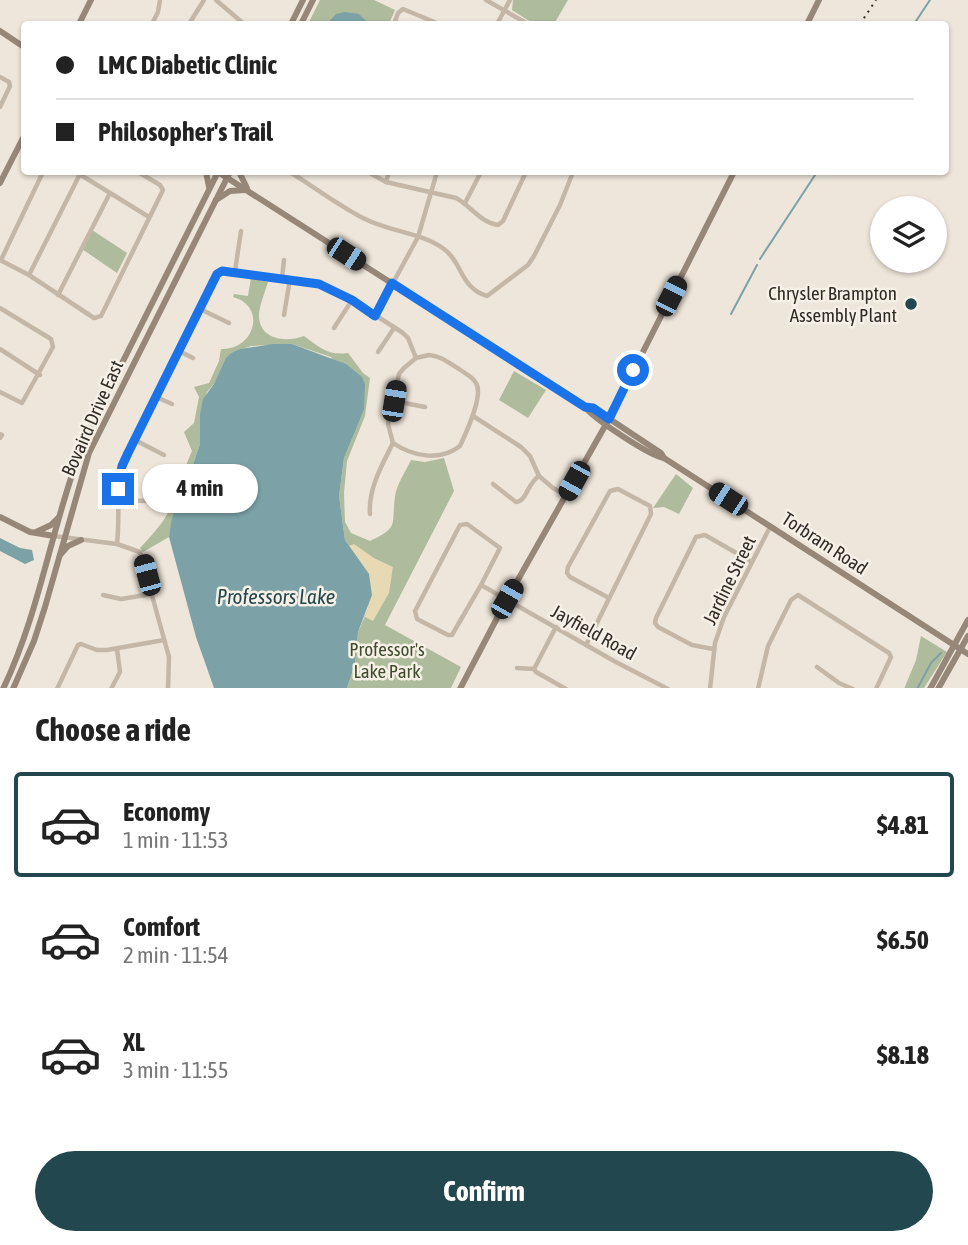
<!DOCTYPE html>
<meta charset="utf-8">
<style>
body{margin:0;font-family:"Asap Condensed",sans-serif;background:#f6f6f6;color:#222;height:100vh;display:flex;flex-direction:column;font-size:26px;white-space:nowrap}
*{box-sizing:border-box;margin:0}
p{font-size:23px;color:#767676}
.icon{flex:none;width:38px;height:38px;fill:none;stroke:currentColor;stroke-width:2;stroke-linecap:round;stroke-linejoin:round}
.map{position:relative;height:688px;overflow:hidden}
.side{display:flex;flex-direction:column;background:#fff;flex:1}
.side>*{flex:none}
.top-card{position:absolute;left:21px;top:21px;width:928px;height:154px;border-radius:7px;box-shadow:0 2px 5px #0004;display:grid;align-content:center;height:154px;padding:0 35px;background:#fff}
.buttons{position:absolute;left:870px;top:196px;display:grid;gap:14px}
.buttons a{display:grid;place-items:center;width:77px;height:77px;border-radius:50%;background:#fff;box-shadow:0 2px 5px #0004;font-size:35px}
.end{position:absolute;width:32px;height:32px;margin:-16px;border:9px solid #1a73e8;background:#fff;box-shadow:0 0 0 4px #fff}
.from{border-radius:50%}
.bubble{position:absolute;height:49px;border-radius:24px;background:#fff;box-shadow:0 2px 5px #0004;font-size:23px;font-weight:700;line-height:49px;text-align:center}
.car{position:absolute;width:21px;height:42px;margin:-21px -10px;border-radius:9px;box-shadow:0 0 5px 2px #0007;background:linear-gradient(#222 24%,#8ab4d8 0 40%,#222 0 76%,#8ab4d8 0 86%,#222 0)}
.top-card b{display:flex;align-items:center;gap:24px;height:66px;font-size:26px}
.top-card b+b{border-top:2px solid #e0e0e0}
.top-card i{width:18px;height:18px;background:#222}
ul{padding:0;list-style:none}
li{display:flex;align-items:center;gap:21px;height:105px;margin:0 14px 10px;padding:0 21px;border:4px solid transparent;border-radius:7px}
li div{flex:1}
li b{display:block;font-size:26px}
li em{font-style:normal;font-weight:700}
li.active{border-color:#22474e}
li>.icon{width:63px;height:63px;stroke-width:1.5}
h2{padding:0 35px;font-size:32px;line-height:84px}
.action{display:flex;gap:14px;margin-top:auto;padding:14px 35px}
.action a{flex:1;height:80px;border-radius:42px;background:#22474e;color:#fff;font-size:28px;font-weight:700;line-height:80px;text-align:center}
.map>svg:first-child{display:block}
.green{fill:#aebb9c}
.sand{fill:#e6d9b4}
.water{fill:#7ca2a7}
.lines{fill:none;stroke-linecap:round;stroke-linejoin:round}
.stream{stroke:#7ca2a7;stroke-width:2}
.street{stroke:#c4b7a8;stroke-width:4.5}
.secondary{stroke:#978779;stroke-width:6}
.rail{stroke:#322b27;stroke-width:2;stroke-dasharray:2 5;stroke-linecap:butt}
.route{stroke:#1a73e8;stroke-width:9}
.poi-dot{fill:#22474e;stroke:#f6f0e6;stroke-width:2.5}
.labels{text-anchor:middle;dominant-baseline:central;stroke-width:5;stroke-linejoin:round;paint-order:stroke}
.poi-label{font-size:19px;fill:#322b27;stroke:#f6f0e6;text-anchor:end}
.street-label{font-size:19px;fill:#322b27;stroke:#f6f0e6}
.park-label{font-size:19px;fill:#3f4d2e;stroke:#f6f0e6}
.water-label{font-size:21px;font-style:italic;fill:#22474e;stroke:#f6f0e6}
</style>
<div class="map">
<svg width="968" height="689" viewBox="0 0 968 689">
<rect width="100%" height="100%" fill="#eee6da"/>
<g class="green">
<polygon points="320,0 374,0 395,10 389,24 308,24"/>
<polygon points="513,0 568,0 554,24 534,24 512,10"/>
<polygon points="92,230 127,253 117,273 82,249"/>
<path d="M 251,278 L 268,282 C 265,292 260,304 259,314 C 258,340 286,343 304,336 C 319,347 328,356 348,353 L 363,373 L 370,378 L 365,416 L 347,461 L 344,493 L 345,522 L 351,533 L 370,541 C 400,527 391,525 395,497 C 396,485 406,471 411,460 L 425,462 L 444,458 L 454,491 L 385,625 L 461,667 L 451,688 L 347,688 L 355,664 L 358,632 L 368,609 L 369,574 L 345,540 L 339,496 L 344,458 L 364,410 L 331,357 L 292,344 L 251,346 L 231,353 L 214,384 L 207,392 L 200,414 L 200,444 L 189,476 L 180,489 L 169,537 L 143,552 L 140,548 C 156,530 179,510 170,484 L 181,477 L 192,451 L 184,432 L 194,423 L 199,397 L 194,387 L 209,383 L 219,361 L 221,349 C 255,350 267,306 233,297 L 234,294 L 248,296 Z"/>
<polygon points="514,371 546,390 528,418 499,400"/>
<polygon points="676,474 693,488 679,514 664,507 653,508"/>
<polygon points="921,636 947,652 924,688 904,689 916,660"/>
</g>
<polygon class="sand" points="354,544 374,558 393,567 389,593 373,621 365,617 368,609 369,574 349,546"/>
<g class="water">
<polygon points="345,12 359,14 369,24 327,24 336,14"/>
<polygon points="273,344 292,344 346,364 362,377 365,384 364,410 344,458 339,496 345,540 369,574 372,595 358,632 355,664 347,688 214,688 196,637 169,537 171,523 176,503 179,500 180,489 189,476 200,444 200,414 203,399 214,384 226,358 231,353 240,349"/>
<polygon points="0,538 20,548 32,550 34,560 25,564 0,551"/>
</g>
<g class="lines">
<g class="stream">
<polyline points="914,24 930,0"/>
<polyline points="760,259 817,172"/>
<polyline points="731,314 757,265"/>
<polyline points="917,689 931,663 941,653"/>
</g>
<g class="street">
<polyline points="216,0 244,24"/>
<polyline points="486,0 528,24"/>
<polyline points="120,24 124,24"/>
<polyline points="152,24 158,12 160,0"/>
<polyline points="189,24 204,0"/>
<polyline points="394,24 398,13 403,9 439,24"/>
<polyline points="497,24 510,0"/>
<polyline points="0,77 9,82 10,86 0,107"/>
<polyline points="76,172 149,217"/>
<path d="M 290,172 C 314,187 338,205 363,218 C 389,232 421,232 444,249 C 463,263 460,288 487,296 L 528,265 L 534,256 L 560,205 L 573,172"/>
<path d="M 368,172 L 386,182 L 456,198 C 471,206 481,223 498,225 L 503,221 L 526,172"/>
<polyline points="386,182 389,172"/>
<polyline points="465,203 481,172"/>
<polyline points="0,260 29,275 94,318 101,316 163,190 160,185 138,172"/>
<polyline points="1,260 43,172"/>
<polyline points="235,271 241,231"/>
<polyline points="29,275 80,174"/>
<polyline points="282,278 284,260"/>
<polyline points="58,295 110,193"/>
<polyline points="0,308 51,339 53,347 22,403 0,392"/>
<polyline points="200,309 229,323"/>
<polyline points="284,315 290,279"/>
<polyline points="375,316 418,237 437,172"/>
<polyline points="334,328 352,300"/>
<polyline points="0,349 40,375"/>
<polyline points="179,351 193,358"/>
<polyline points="378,352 394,328"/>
<path d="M 429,355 C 441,356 449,363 459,369 C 464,373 473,377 476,383 C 484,395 466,433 460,446 C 440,462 412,456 393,443 L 388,424 L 399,374 L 404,368 L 416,358 Z"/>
<polyline points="156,397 172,404"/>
<polyline points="394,401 425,407"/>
<polyline points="473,416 521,447 530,456 539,476 553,488 566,495"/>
<polyline points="0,434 2,435 0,438"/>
<polyline points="135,440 164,455"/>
<path d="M 493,484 L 516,502 C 528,500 526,485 539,476"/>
<polyline points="118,500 146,501"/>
<path d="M 370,514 C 368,489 382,465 393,443"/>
<polyline points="54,536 117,544 140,552 169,657 168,689"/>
<path d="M 117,544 C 120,518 116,492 122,466 L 217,274 L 222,270 L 319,284 L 352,300 L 403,333 L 408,338 L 416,358"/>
<polyline points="481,585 452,635 448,635 417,619 415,611 460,525 467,524 500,548 481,585 614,661 668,689"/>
<polyline points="103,595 121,599 152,594"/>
<polyline points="556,627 534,669 536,672 566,689"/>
<polyline points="586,645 651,514 650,506 618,489 610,491 568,567 567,573 570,577 609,598"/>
<polyline points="713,649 692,645 658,627 655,623 656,618 696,537 705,535 752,562"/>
<polyline points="817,667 839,683 853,689"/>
<polyline points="517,668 534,669"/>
<polyline points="57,689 78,645 81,644 97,650 107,650 164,640"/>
<polyline points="111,689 120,672 117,649"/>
<polyline points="710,689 715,643 724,617 770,527"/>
<polyline points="758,689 768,646 791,600 798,595 889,653 891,657 876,689"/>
</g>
<g class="secondary">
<polyline points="79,24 91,0"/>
<polyline points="291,24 303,0"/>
<polyline points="301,24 313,0"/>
<polyline points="807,24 819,0"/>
<polyline points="0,31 24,47"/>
<polyline points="206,172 209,187"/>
<path d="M 218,172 L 585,407 C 594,419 650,456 664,458 L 968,654"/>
<polyline points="239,172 247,188"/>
<polyline points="0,183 24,136"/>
<polyline points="216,200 230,191 245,190"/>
<polyline points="585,407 593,408 661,453 664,458"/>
<polyline points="0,517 30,532 54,536"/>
<polyline points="36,532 51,525 59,517"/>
<polyline points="60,555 68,546 81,540"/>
<path d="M 3,689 C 36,620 48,547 72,475 C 78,454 87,435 96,415 L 218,172"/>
<polyline points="13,689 34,641 45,607 89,453 230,172"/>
<polyline points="460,689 507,599 609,419 734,172"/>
<polyline points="930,689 968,620"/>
<polyline points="938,689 968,636"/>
</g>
<polyline class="rail" points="860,24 876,0"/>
</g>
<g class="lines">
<polyline class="route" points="118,489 122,466 128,453 217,274 222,271 319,284 352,300 375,316 392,283 585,407 593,408 609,419 633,370"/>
</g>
<circle class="poi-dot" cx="911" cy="304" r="7"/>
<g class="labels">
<g class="poi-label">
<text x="897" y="293">Chrysler Brampton<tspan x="897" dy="22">Assembly Plant</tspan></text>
</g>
<g class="street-label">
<text transform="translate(92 418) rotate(-66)">Bovaird Drive East</text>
<text transform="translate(825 543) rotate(33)">Torbram Road</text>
<text transform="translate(729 580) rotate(-64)">Jardine Street</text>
<text transform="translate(594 632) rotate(29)">Jayfield Road</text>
</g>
<g class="park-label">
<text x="387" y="649">Professor's<tspan x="387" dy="22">Lake Park</tspan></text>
</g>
<g class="water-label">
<text x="276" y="596">Professors Lake</text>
</g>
</g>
</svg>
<div class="buttons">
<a><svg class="icon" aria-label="layers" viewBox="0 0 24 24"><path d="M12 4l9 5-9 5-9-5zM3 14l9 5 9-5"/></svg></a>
</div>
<i class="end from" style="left:633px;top:370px"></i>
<i class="end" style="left:118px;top:489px"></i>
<div class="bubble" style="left:142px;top:464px;width:116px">4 min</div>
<i class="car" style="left:346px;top:254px;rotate:123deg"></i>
<i class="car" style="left:671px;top:296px;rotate:27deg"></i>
<i class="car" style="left:394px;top:401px;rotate:9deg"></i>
<i class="car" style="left:574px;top:481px;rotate:209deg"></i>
<i class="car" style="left:728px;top:499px;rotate:303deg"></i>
<i class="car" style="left:147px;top:575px;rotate:345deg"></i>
<i class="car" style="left:507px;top:599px;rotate:30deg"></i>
<div class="top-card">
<b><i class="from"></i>LMC Diabetic Clinic</b>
<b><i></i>Philosopher's Trail</b>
</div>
</div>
<section class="side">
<h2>Choose a ride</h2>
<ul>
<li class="active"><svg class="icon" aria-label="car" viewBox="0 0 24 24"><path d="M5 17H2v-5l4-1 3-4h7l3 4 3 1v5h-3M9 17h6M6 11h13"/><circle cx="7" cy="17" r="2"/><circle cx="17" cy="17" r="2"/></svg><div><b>Economy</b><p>1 min · 11:53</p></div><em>$4.81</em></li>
<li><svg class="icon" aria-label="car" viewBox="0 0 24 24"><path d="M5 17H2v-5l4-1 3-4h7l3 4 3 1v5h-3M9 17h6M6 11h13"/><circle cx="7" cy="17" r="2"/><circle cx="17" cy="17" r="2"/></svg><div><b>Comfort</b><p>2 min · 11:54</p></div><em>$6.50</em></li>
<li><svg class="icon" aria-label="car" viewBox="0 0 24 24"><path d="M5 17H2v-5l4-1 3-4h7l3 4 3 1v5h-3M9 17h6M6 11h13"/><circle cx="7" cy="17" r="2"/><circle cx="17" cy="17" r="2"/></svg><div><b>XL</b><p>3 min · 11:55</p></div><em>$8.18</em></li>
</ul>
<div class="action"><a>Confirm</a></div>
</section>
